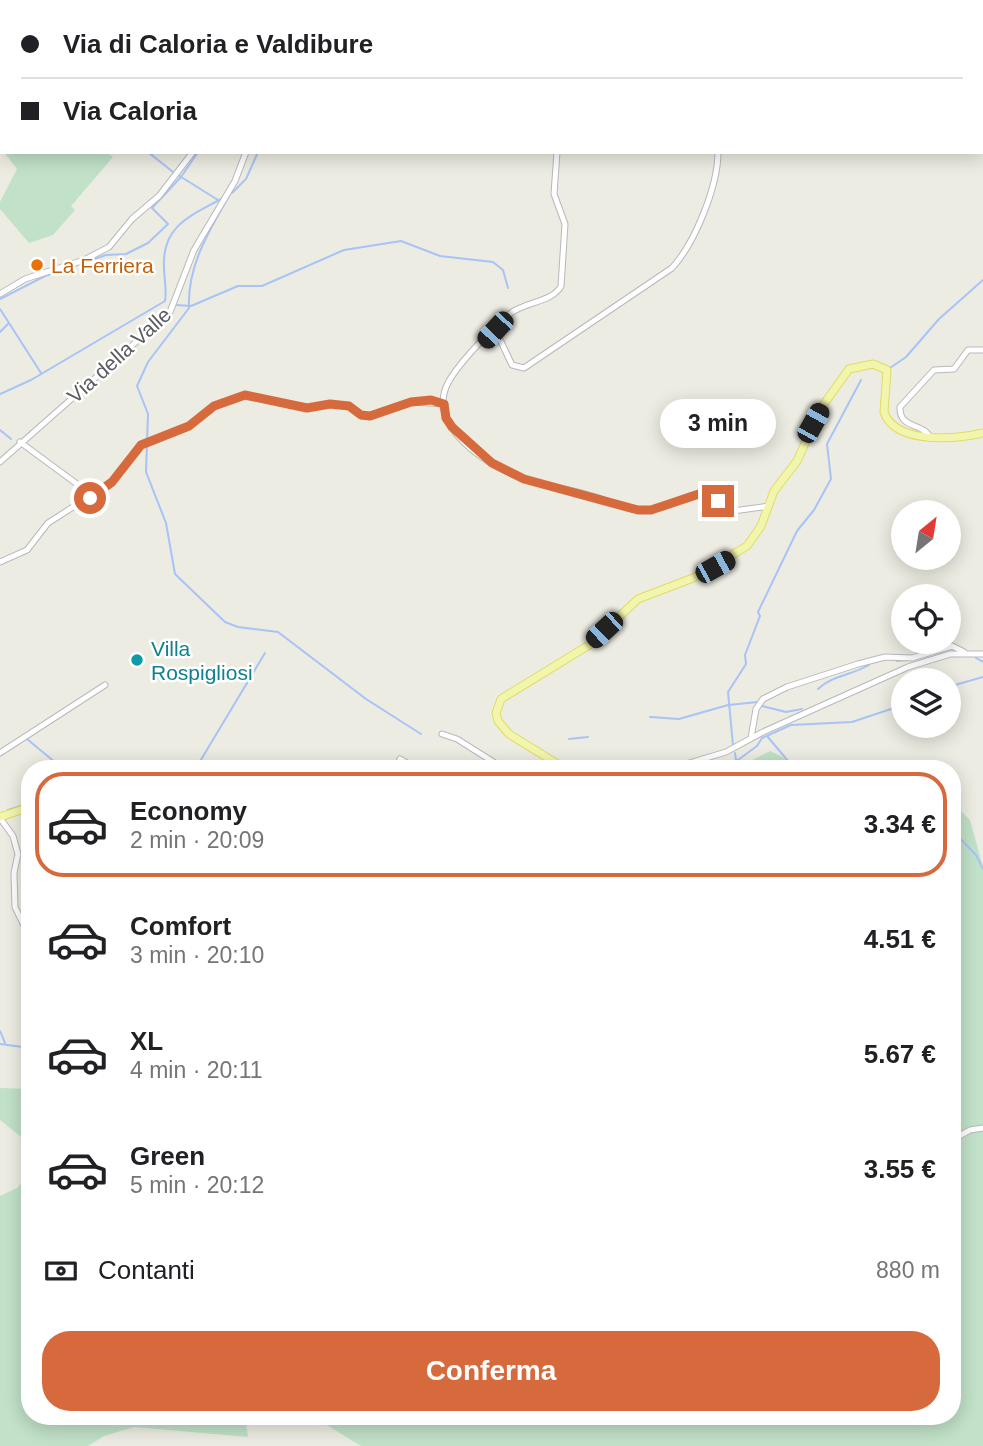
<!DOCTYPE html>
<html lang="it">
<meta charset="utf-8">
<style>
body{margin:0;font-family:Arial,sans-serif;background:#f2f2f2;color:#202124;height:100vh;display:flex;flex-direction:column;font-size:26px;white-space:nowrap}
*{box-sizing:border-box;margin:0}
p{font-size:23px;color:#757577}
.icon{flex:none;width:38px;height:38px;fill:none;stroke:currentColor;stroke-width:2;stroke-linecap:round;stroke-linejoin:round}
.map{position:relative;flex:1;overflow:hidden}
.panel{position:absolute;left:21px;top:760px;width:940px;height:665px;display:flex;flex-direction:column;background:#fff;border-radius:28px;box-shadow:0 4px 18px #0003}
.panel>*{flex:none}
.guide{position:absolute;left:0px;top:0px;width:984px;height:154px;box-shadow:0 4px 18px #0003;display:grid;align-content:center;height:154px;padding:0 21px;background:#fff}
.needle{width:46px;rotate:30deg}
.controls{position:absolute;left:891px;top:500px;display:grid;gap:14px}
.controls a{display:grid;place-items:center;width:70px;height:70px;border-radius:50%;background:#fff;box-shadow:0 4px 18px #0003;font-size:35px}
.end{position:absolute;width:32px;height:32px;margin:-16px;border:9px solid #d76a3d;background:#fff;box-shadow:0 0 0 4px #fff}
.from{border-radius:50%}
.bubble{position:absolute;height:49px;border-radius:24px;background:#fff;box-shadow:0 4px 18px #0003;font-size:23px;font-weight:800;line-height:49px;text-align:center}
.car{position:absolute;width:21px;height:42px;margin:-21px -10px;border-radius:9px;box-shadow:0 0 5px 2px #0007;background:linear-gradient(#222 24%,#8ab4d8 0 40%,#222 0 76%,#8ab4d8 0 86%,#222 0)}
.guide b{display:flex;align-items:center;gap:24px;height:66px;font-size:26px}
.guide b+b{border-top:2px solid #e0e0e0}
.guide i{width:18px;height:18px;background:#202124}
ul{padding:12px 0 0;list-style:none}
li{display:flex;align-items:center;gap:21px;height:105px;margin:0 14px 10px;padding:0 7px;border:4px solid transparent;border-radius:28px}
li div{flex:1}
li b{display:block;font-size:26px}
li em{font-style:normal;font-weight:800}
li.active{border-color:#d76a3d}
li>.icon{width:63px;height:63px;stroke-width:1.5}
.pay{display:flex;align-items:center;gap:18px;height:77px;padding:0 21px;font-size:26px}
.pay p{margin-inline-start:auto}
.action{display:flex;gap:14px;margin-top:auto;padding:14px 21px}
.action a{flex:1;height:80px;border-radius:28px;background:#d76a3d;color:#fff;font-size:28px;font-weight:800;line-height:80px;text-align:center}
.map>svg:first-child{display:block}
.green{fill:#c1e1c8}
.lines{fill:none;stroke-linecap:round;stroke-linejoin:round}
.stream{stroke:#a8c3f6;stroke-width:2}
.minor-casing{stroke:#b8b8bd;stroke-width:7}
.major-casing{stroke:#e2da65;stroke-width:9}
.minor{stroke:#fff;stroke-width:5}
.major{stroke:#f2f6ad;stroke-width:7}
.route{stroke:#d76a3d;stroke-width:9}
.food-dot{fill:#e8710a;stroke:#fff;stroke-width:2.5}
.culture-dot{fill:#0f9aa8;stroke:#fff;stroke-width:2.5}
.labels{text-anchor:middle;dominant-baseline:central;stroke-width:5;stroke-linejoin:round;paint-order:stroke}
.food-label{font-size:21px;fill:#c56008;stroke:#fff;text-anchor:start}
.street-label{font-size:21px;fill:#5b5c61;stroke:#fff}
.culture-label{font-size:21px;fill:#0d838f;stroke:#fff;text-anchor:start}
</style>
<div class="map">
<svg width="983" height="1446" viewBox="0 0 983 1446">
<rect width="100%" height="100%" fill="#ecece2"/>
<g class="green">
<polygon points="4,152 106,152 113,157 71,206 75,210 53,235 29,243 0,209 0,202 17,169"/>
<polygon points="770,751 781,756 797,768 737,768"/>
<polygon points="952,802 970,820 983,867 983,1446 361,1446 312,1416 952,1416"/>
<polygon points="0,1088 30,1089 30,1144 0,1120"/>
<polygon points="30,1174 30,1416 245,1416 248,1437 134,1427 104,1436 88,1446 0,1446 0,1196 17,1188"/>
</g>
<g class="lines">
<g class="stream">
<polyline points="104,0 105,2"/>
<polyline points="238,0 238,2"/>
<polyline points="321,0 321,2"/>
<polyline points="148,152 173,172"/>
<polyline points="178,175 218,200"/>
<polyline points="232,193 246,179 258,152"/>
<path d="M 230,194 C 210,230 187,265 189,308 L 148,362 L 137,386 L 148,414 L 146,472 L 166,523 L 175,574 L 225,622 L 238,627 L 278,632 L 366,699 L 421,734"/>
<polyline points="0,299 45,276 106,255 126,254 148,243 168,224 152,208 181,177 198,152"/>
<polyline points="176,305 191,306 238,286 262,286 344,250 401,241 440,256 493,262 503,270 508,288"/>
<polyline points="0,309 41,373"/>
<polyline points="0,332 8,324"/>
<polyline points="890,368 906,357 939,319 983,280"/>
<path d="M 0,394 L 31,380 L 165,301 C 167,289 164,279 164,267 C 162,226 190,216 221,199"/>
<polyline points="0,430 11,439"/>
<polyline points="976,658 983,662"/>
<polyline points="897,661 906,660"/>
<polyline points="948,687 983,677"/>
<path d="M 818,689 C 831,676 852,675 869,665"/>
<polyline points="762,706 786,712 802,709"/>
<polyline points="650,717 679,719 728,705 758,702"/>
<polyline points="767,736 794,768"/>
<polyline points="27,739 62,768"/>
<polyline points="569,739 588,737"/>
<polyline points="733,745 728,692 746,664 745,655 760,616 758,612 797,531 814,510 831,479 827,444 861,380"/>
<polyline points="735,753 736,760"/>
<polyline points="196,768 265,653"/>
<polyline points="727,768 757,746 762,738 791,725 852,722 903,705"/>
<polyline points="8,810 30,803"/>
<polyline points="952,830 976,855 983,869"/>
<polyline points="0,1031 5,1043"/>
<polyline points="0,1044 30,1048"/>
</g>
<defs>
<g id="minor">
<polyline points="262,2 263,0"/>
<polyline points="696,2 701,0"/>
<polyline points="949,2 950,0"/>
<path d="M 557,152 L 554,194 L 565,224 L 561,286 C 553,302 525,302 511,313 C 493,327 460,362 449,381 C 423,426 490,467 524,479 C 546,487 570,489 592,496 C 607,500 622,509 638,510 C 661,512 682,495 705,492 L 712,494 L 726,512 L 769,506"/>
<polyline points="0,294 25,279 84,260 109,247 132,219 159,196 193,152"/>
<path d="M 495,329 L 512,365 L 524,368 L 672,268 C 695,243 718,186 718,152"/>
<path d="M 930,438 C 924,422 899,430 900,407 L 934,370 L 954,369 L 968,350 L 983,350"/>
<polyline points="20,442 77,484 90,498"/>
<polyline points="0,462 170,312 194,250 235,181 246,152"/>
<polyline points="0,562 27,550 48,523 112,482 141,445 189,426 214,406 245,395 307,408 330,404 349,406 361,415 370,416 411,402 445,404"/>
<polyline points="442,734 457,739 503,768"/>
<polyline points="751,738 756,709 763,699 787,687 858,664 885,657 912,658 952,646 964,652"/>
<polyline points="0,753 105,685"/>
<polyline points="400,759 415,768"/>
<polyline points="673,768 726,752 763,732 908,667 950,654 983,654"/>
<polyline points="0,818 13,836 18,854 14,873 15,907 30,938"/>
<polyline points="952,1140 970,1130 983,1128"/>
</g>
<g id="major">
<polyline points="982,31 983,32"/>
<polyline points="982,100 983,102"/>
<path d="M 564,768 L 509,734 L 498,721 L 496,713 L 501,699 L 589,645 L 638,599 L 693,578 L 747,546 L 761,526 L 774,491 L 797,461 L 821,408 L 849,369 L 873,364 L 887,370 L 884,412 C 895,445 957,439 983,433"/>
<polyline points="0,817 30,807"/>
</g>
</defs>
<use href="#minor" class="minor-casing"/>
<use href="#major" class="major-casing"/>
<use href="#minor" class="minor"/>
<use href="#major" class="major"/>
</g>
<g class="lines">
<polyline class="route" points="90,498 112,482 141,445 189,426 214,406 245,395 307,408 330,404 349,406 361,415 370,416 411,402 431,400 444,404 446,418 452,427 492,463 524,479 638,510 651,510 705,492 712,494 718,501"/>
</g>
<circle class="food-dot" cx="37" cy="265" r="7"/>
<circle class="culture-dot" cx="137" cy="660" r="7"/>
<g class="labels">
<g class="food-label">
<text x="51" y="265">La Ferriera</text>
</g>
<g class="street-label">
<text transform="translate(119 355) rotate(-42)">Via della Valle</text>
</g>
<g class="culture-label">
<text x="151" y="648">Villa<tspan x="151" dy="24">Rospigliosi</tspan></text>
</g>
</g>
</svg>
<div class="controls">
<a><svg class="needle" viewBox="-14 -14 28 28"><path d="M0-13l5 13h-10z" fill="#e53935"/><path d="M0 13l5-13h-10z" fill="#757577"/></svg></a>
<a><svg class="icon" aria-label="locate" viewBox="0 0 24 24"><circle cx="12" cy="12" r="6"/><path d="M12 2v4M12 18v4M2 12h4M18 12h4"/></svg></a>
<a><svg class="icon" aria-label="layers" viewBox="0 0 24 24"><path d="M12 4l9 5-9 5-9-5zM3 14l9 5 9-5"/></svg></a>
</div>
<i class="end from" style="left:90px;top:498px"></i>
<i class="end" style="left:718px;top:501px"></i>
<div class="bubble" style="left:660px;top:399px;width:116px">3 min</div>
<i class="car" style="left:495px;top:330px;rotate:223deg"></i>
<i class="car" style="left:813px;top:423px;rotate:29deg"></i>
<i class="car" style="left:715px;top:567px;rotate:61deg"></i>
<i class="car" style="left:604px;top:630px;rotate:227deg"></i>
<div class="guide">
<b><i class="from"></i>Via di Caloria e Valdibure</b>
<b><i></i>Via Caloria</b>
</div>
<section class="panel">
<ul>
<li class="active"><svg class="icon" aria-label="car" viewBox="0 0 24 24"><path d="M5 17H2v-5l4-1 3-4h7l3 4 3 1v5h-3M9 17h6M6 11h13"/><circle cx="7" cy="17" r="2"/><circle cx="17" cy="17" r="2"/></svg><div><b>Economy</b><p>2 min · 20:09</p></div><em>3.34 €</em></li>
<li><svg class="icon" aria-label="car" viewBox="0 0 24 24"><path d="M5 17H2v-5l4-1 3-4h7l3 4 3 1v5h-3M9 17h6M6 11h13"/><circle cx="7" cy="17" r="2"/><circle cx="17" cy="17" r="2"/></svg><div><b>Comfort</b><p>3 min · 20:10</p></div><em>4.51 €</em></li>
<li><svg class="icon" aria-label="car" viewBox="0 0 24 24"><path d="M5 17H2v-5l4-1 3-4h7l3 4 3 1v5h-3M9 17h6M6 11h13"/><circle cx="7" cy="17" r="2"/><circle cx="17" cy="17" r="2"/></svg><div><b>XL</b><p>4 min · 20:11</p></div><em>5.67 €</em></li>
<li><svg class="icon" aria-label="car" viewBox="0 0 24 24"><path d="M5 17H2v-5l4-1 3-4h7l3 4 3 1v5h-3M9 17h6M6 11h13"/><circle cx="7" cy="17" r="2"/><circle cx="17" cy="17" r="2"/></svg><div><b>Green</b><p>5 min · 20:12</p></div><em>3.55 €</em></li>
</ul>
<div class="pay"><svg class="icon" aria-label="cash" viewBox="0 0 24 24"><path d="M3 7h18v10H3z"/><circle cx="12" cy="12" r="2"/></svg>Contanti<p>880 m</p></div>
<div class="action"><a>Conferma</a></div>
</section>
</div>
